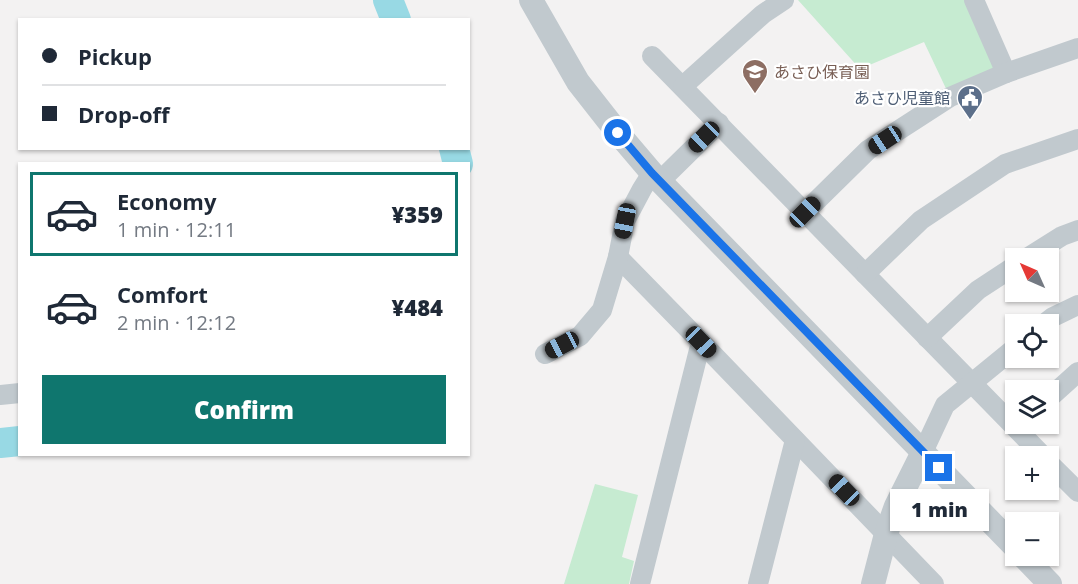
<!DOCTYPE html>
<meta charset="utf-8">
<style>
body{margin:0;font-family:"Open Sans","Noto Sans JP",sans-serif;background:#f6f6f7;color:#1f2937;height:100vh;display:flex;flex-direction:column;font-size:22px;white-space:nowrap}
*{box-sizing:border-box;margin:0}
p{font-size:20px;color:#747a83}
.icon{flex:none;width:33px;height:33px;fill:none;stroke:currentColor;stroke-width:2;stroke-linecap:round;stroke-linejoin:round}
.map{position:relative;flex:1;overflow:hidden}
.drawer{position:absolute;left:18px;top:162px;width:452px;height:294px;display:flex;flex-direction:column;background:#fff;border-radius:0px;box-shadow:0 2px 4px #0004}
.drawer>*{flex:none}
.top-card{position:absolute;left:18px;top:18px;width:452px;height:132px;border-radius:0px;box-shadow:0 2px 4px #0004;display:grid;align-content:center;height:132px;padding:0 24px;background:#fff}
.needle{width:39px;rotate:315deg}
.fabs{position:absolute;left:1005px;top:248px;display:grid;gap:12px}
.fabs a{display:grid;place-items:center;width:54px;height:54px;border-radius:0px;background:#fff;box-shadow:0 2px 4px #0004;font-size:30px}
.end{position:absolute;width:27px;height:27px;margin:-14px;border:8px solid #1a73e8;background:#fff;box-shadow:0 0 0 3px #fff}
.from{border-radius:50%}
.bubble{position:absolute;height:42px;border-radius:0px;background:#fff;box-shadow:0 2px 4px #0004;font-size:20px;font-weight:800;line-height:42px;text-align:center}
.car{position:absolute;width:18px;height:36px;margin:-18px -9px;border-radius:8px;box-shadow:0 0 4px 2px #0007;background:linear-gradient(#222 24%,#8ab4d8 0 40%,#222 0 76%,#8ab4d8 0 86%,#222 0)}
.top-card b{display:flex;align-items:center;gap:21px;height:57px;font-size:22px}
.top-card b+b{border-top:2px solid #e0e1e3}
.top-card i{width:15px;height:15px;background:#1f2937}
ul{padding:10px 0 0;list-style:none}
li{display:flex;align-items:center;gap:18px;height:84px;margin:0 12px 9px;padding:0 12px;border:3px solid transparent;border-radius:0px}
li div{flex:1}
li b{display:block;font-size:22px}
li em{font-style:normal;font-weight:800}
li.current{border-color:#0f766e}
li>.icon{width:54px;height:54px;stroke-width:1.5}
.button{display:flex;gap:12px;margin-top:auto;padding:12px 24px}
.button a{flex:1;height:69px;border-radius:0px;background:#0f766e;color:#fff;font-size:24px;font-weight:800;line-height:69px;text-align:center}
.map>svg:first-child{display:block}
.green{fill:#c6ebd1}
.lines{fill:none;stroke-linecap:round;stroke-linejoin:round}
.river{stroke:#98d9e4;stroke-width:30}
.minor{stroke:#c1c9ce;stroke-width:20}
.tertiary{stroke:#c1c9ce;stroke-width:24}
.route{stroke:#1a73e8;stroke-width:8}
.labels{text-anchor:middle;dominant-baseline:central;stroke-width:4.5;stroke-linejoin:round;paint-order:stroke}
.education-label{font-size:16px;fill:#785e54;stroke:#fff;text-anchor:start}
.service-label{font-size:16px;fill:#4e5e75;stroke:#fff;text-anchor:end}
</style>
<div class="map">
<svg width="1078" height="584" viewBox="0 0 1078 584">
<rect width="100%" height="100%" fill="#f3f2f2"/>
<g class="green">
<polygon points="798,0 974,0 1006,73 950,97 924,42 860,69"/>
<polygon points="595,484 638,495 622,557 634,561 629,584 564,584"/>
</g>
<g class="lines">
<g class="river">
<polyline points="388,0 396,20"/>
<polyline points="454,148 458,164"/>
<polyline points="0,443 20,441"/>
</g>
<g class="minor">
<polyline points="974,0 1006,73"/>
<polyline points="652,56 1043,456"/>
<polyline points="683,86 763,14 784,0"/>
<polyline points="660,181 719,123"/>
<polyline points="805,212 868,150 950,97 1006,73 1078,48"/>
<polyline points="618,257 701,342 640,584"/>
<polyline points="1027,258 1062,236 1078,230"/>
<polyline points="865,274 921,220 1005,164 1078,139"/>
<polyline points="1044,324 1053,317 1078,305"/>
<polyline points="927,338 978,290 1016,265"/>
<polyline points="701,342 934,584"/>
<polyline points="545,354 580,336 602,310 618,257 625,221 642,189 652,173"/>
<polyline points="0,395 20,393"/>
<polyline points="1048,399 1078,372"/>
<polyline points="923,452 945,405 1016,347"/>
<polyline points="1048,462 1078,492"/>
<polyline points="758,584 795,440"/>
</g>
<g class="tertiary">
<polyline points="531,0 578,82 618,133 652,173 1016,548"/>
<polyline points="1022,555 1050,584"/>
<polyline points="873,584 886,534 896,506 923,452"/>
</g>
</g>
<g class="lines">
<polyline class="route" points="618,133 652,173 939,468"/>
</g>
<defs>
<symbol id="school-pin" viewBox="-11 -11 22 30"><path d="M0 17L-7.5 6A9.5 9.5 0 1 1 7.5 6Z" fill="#8d6e63" stroke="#fff"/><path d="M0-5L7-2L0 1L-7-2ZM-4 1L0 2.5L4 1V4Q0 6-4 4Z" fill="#fff"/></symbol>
<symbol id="civic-pin" viewBox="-11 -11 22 30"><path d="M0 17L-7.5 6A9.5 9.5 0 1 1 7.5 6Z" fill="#5c6f8a" stroke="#fff"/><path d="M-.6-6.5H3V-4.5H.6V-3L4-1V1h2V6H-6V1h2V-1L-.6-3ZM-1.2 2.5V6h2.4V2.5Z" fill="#fff"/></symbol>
</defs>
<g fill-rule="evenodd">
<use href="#school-pin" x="740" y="57" width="30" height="40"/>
<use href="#civic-pin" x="955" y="83" width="30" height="40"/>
</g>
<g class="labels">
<g class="education-label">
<text x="774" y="72">あさひ保育園</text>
</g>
<g class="service-label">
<text x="950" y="98">あさひ児童館</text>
</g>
</g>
</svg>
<div class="fabs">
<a><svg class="needle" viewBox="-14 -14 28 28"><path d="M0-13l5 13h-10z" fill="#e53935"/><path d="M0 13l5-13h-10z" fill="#747a83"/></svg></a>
<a><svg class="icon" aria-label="locate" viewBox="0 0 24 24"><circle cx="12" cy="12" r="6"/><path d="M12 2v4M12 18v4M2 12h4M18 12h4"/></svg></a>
<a><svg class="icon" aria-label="layers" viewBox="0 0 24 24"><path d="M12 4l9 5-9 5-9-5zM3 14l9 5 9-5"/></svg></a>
<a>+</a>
<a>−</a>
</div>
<i class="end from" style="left:618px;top:133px"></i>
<i class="end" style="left:939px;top:468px"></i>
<div class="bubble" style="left:890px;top:489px;width:99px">1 min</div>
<i class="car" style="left:704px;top:137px;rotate:226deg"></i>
<i class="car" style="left:885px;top:140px;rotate:237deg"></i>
<i class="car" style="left:805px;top:212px;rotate:45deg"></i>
<i class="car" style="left:625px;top:221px;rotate:191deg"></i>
<i class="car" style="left:701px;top:342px;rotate:136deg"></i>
<i class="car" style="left:562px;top:345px;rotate:242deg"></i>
<i class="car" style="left:844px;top:490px;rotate:316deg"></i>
<div class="top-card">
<b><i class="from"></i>Pickup</b>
<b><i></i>Drop-off</b>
</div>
<section class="drawer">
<ul>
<li class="current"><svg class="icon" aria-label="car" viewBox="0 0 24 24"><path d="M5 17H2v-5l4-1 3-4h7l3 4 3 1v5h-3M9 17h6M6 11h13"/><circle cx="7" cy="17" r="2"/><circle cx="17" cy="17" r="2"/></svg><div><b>Economy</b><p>1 min · 12:11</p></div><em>¥359</em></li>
<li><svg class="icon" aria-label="car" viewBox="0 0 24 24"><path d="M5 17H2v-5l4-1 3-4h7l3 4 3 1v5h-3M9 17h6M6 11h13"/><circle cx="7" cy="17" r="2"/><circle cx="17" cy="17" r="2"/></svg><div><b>Comfort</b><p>2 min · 12:12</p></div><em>¥484</em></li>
</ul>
<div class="button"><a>Confirm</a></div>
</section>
</div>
